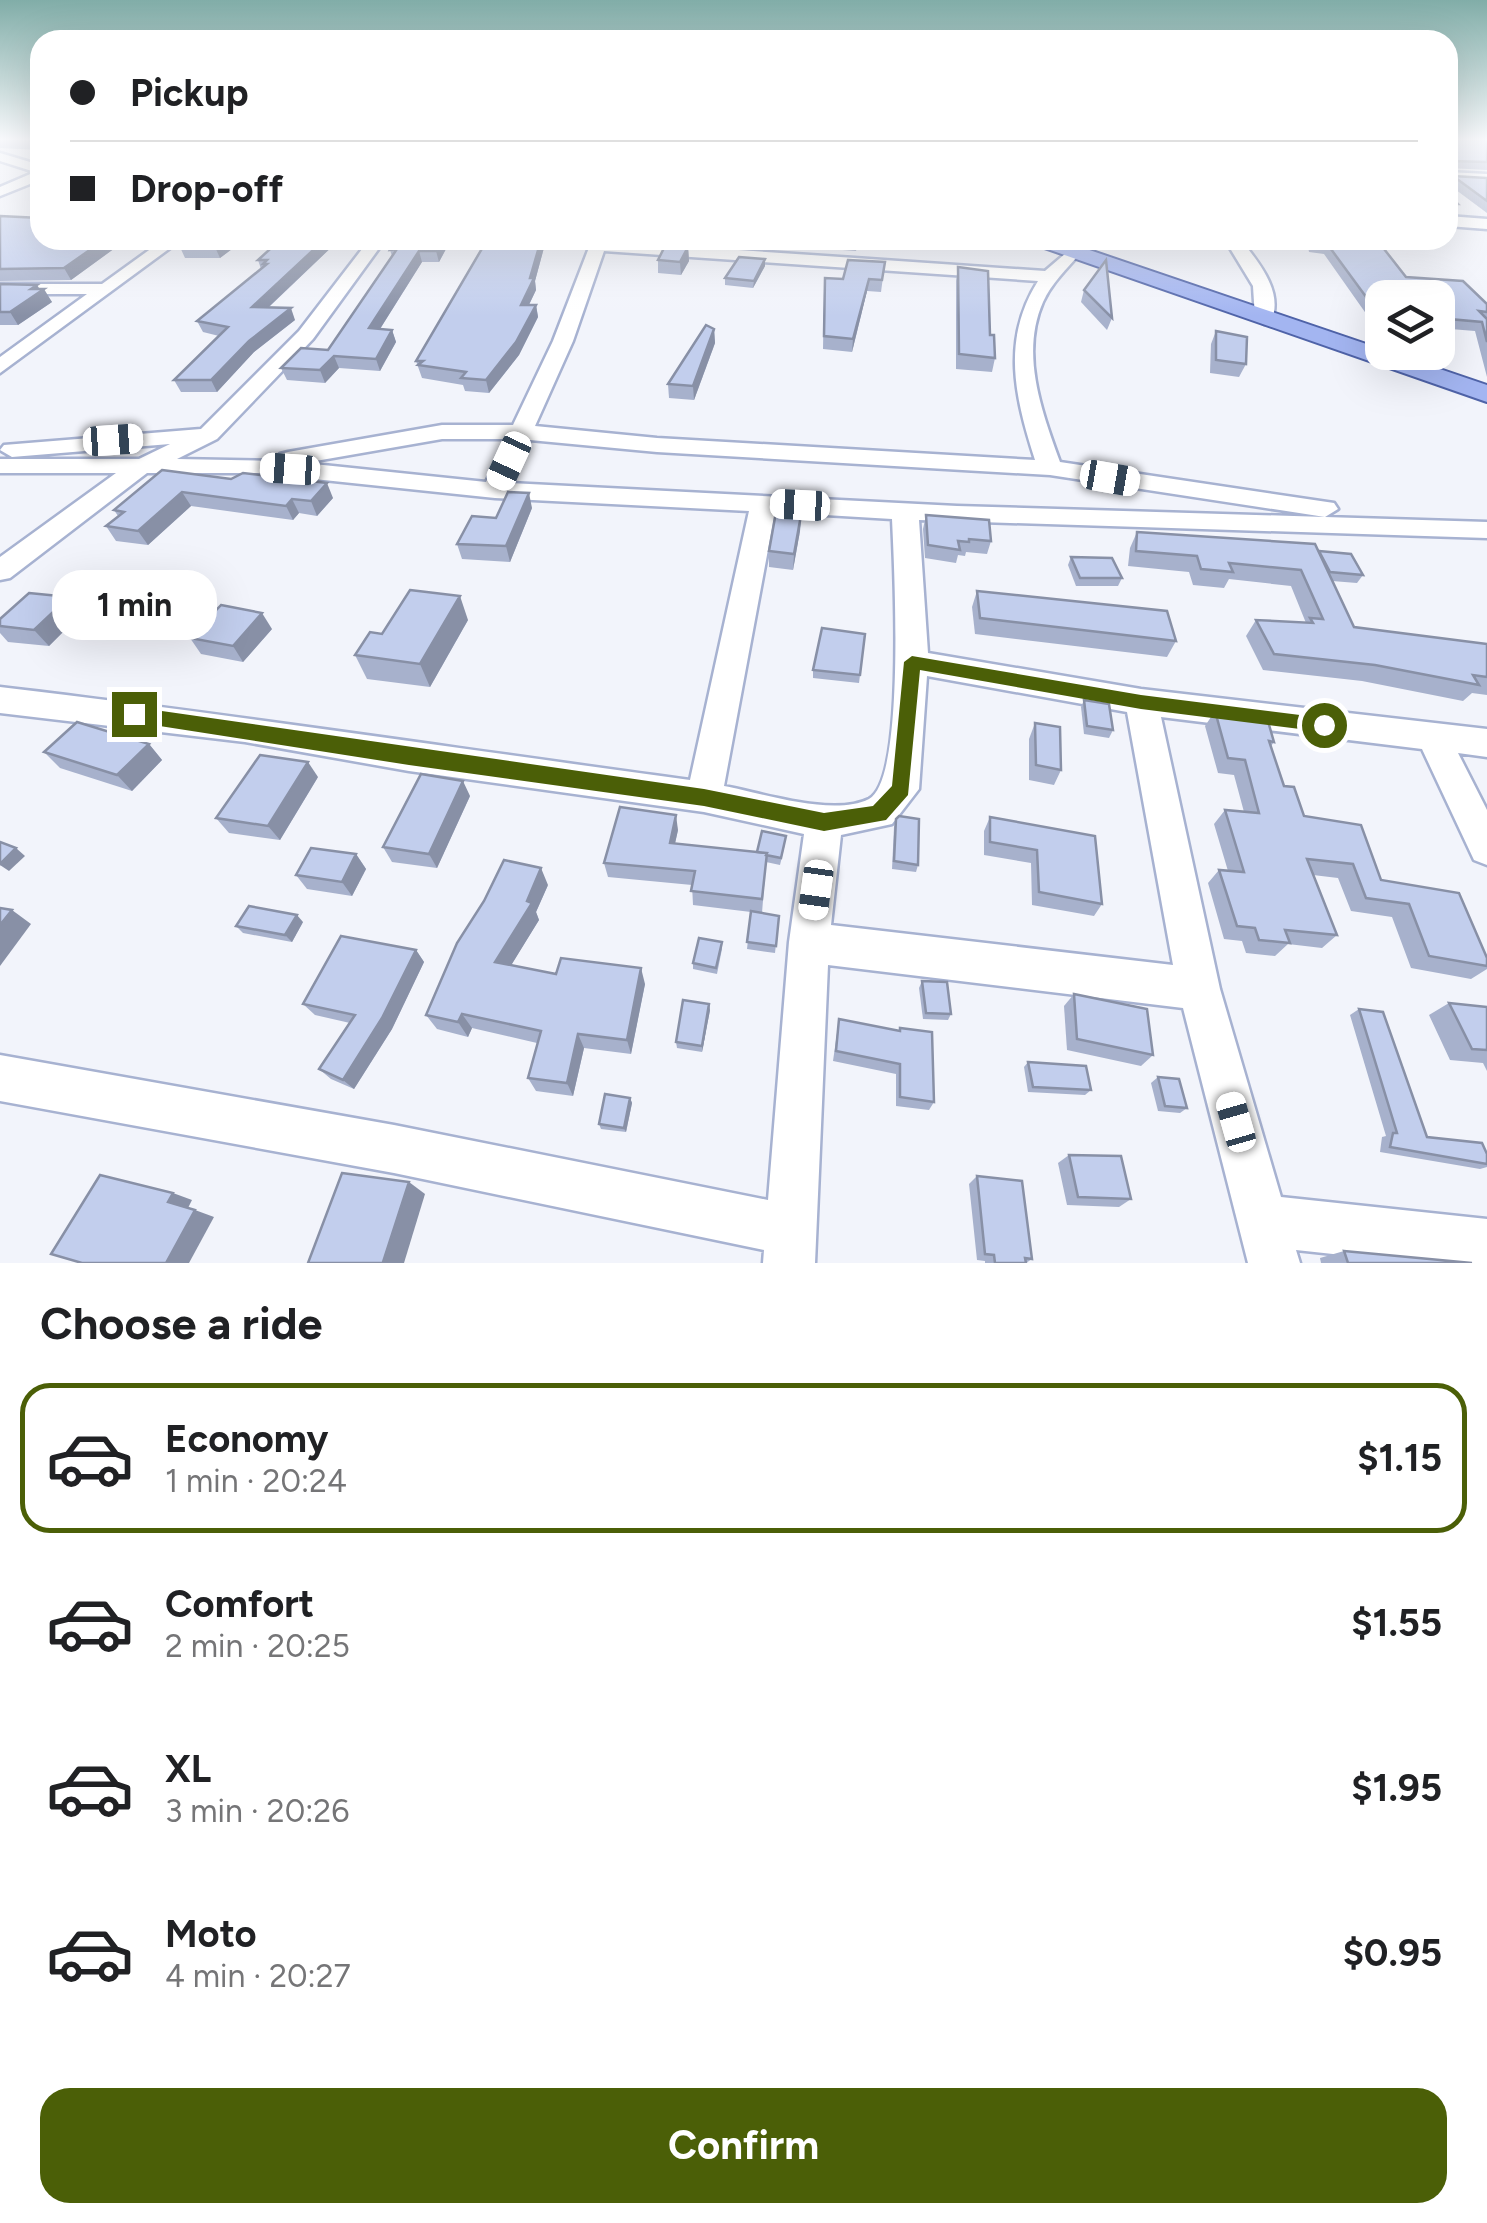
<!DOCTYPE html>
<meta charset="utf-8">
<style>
body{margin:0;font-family:Figtree,sans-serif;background:#f2f2f2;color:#202124;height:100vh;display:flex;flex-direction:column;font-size:38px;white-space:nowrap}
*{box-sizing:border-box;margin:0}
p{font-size:32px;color:#757577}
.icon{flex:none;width:55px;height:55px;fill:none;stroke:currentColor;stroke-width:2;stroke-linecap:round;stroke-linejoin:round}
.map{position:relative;height:1263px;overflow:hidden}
.sheet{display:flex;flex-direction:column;background:#fff;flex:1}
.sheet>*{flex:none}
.top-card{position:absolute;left:30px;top:30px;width:1428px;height:220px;border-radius:30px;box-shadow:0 10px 40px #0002;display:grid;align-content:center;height:220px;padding:0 40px;background:#fff}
.controls{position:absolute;left:1365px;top:280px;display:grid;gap:20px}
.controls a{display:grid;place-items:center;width:90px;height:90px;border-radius:20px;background:#fff;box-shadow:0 10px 40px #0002;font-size:50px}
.end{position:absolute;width:45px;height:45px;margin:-22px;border:12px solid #4b5f07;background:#fff;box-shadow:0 0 0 5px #fff}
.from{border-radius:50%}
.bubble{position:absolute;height:70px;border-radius:30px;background:#fff;box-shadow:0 10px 40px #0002;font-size:32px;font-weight:700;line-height:70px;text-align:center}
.car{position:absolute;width:30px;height:60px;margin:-30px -15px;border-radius:12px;box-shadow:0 0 8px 2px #0007;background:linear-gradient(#fff 24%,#345 0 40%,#fff 0 76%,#345 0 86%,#fff 0)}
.top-card b{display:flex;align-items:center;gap:35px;height:95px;font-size:38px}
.top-card b+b{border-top:2px solid #e0e0e0}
.top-card i{width:25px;height:25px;background:#202124}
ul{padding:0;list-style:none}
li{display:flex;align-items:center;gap:30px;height:150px;margin:0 20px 15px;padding:0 20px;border:5px solid transparent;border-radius:30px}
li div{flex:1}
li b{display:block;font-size:38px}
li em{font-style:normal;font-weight:700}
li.current{border-color:#4b5f07}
li>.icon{width:90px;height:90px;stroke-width:1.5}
h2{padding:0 40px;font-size:45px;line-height:120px}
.action{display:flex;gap:20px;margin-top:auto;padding:20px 40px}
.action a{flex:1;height:115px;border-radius:30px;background:#4b5f07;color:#fff;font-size:40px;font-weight:700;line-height:115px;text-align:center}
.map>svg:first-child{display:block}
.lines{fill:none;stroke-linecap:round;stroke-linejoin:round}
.minor-casing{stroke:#a7b2d1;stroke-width:5}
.major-casing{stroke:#4f63a8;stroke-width:4}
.minor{fill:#fff;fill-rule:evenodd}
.major{fill:#a3b5f1;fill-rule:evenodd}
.wall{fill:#a7b1cc}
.shaded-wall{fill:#8890a6}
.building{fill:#c2ceed;stroke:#8890a6;stroke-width:2.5}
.route{fill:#4b5f07}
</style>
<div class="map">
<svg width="1487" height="1263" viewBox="0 0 1487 1263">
<rect width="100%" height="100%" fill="#f2f4fb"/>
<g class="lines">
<defs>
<g id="minor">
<polygon points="0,153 40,165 40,180 0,196 0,187 35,172 0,161"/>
<polygon points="1448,172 1487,174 1487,182 1448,180"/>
<polygon points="1448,216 1487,219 1487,229 1448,226"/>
<polygon points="163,240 181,240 0,373 0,357 87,294 0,294 0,284 102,284"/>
<path d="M 369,240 L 385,240 L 313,339 L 217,439 L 177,459 L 277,461 L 280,454 L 288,452 L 442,425 L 513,425 L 553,341 L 592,240 L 1045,271 L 1073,247 L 1081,252 C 1068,268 1052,282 1043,302 C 1020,354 1042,412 1060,462 L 1334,503 L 1338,509 L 1325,517 L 1487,522 L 1487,538 L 919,520 L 928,653 L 1141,689 L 1487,729 L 1487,757 L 1458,753 L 1487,810 L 1487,865 L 1474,860 L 1422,749 L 1161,717 L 1220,989 L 1281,1197 L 1487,1219 L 1487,1263 L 1416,1263 L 1296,1250 L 1300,1263 L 1248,1263 L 1183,1008 L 828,965 L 815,1263 L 763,1263 L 764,1250 L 394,1173 L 0,1101 L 0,1055 L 394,1125 L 768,1200 L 789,942 L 804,834 L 704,812 L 409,771 L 245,742 L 0,713 L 0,687 C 231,714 460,749 690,780 L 749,511 L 495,498 L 257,473 L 147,473 L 10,578 L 0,580 L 0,557 L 116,473 L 0,473 L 0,459 L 139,459 L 170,444 L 12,457 L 0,450 L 4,445 L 201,429 L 299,331 ZM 604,251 L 1038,281 C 1001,340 1015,397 1035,460 L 657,438 L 535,426 L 573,341 ZM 442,439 L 507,439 L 486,482 L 304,463 ZM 530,440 L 657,452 L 1050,475 L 1325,517 L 957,506 L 510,483 ZM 775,512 L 892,519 C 894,563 906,779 869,799 C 833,817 762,793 724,786 ZM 927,676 L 1127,712 L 1173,965 L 831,925 L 841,835 L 892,824 L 919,789 Z"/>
<path d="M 1225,240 L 1241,240 C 1259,263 1284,292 1271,322 L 1264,324 L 1255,318 L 1253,286 Z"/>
</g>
<polygon id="major" points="1030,240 1060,240 1487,385 1487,402 1033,244"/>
</defs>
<use href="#minor" class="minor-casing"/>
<use href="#major" class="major-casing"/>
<use href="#minor" class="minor"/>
<use href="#major" class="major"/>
</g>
<g class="wall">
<polygon points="0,139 40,139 40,150 0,148"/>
<polygon points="1448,139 1487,139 1487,170 1450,168 1448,176"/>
<polygon points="1453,176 1487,178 1487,213 1448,184"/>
<polygon points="1448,194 1458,204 1453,213 1448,212"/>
<polygon points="0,216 126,240 71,280 0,281"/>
<polygon points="244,240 220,258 185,258 180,247"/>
<polygon points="280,240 339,240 268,308 295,320 254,352 217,392 181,392 174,380 219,336 203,332 197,321 261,269 258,260"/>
<polygon points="396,240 541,240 545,244 535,281 536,290 529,305 536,305 538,317 519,355 489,393 465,391 463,385 422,378 416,361 481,249 446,249 439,262 422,262 380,329 392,330 396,342 380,371 339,368 325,383 287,380 281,368 328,350 392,256 390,250"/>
<polygon points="750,240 859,240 856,251 775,245 773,249 750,247"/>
<polygon points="902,240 923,240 922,243 902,242"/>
<polygon points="1258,240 1377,240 1406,277 1487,304 1487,377 1475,331 1438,328 1438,298 1382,298 1382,316 1367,315 1324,254 1309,252 1308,247 1263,246"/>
<polygon points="688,247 689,261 681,275 658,273 658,260"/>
<polygon points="765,259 765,266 753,288 725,285 725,278"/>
<polygon points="885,262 881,292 867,291 852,352 823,349 824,290 843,279"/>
<polygon points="958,267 990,335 995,358 992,372 956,369 956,281"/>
<polygon points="0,284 40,289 52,302 18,325 0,325"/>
<polygon points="1084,290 1112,318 1107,330 1081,302"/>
<polygon points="714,329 715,343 694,400 669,398 668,384"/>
<polygon points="1216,331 1246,364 1239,377 1210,373 1211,344"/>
<polygon points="162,470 333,498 317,516 299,513 293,520 191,506 148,545 116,541 106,526 118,516 114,510"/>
<polygon points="532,508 510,562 462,559 457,544 496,518"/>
<polygon points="801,515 800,531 793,570 769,567 769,551"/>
<polygon points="926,515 991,541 987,554 966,552 965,556 958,555 956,563 925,558 923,529"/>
<polygon points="1137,532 1318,552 1363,575 1357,583 1332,581 1354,627 1487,644 1487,695 1472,693 1463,701 1362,681 1263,670 1246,636 1256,620 1306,623 1291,586 1229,579 1224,588 1193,585 1189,572 1128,566 1130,548"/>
<polygon points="1071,557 1122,578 1118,586 1076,586 1068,565"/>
<polygon points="977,591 1176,641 1167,657 975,634 972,607"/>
<polygon points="69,597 82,613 49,646 8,642 0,633 0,619"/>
<polygon points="468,620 430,687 367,679 355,655 382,634"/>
<polygon points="272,629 243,662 201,654 190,638"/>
<polygon points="813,670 860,675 859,683 813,678"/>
<polygon points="1084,700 1113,730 1109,738 1084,734 1081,707"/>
<polygon points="1215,711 1274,742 1271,746 1284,786 1304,816 1381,880 1487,958 1487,969 1471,979 1411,968 1392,917 1351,911 1338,878 1313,875 1337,935 1322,948 1288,944 1275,956 1246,953 1242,941 1224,939 1208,883 1219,870 1228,871 1214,824 1225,810 1244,812 1234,775 1218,773 1205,726"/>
<polygon points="1035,723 1061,770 1054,785 1029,780 1029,739"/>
<polygon points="149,744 162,760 132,791 60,768 44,752"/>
<polygon points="318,777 280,840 229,833 216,818"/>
<polygon points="470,796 437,868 392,862 383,847"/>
<polygon points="990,817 1095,836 1102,904 1094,916 1032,905 1031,863 984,855 984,831"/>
<polygon points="896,819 918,865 916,872 892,869 894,827"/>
<polygon points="678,830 675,843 757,852 785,844 780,865 766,862 762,913 779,916 775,953 747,949 751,912 693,905 692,885 608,877 604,863"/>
<polygon points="356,854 366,869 352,896 307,889 296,875"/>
<polygon points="548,885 536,912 539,920 511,965 556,974 645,984 631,1054 584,1048 573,1096 536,1091 528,1078 537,1043 472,1028 468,1037 437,1029 426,1015"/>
<polygon points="303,922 292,942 243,933 236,926"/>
<polygon points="722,942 722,949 717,974 693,969 693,963"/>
<polygon points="416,950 424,962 392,1029 354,1089 331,1079 319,1069 350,1023 315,1015 303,1004"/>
<polygon points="922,981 951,1014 948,1020 923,1019 919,988"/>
<polygon points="1074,994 1153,1055 1141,1066 1067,1050 1064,1006"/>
<polygon points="1449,1003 1487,1007 1487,1071 1483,1063 1450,1060 1429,1015"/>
<polygon points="1359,1009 1427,1137 1487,1154 1487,1167 1480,1169 1380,1152 1382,1137 1386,1136 1350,1015"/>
<polygon points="710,1010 702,1052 677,1048 676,1042"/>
<polygon points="839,1019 899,1031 900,1028 934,1102 929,1110 896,1106 896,1074 833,1061"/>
<polygon points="1028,1062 1091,1090 1085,1095 1028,1092 1024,1067"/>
<polygon points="1158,1077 1187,1108 1180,1113 1158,1111 1151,1083"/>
<polygon points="630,1098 632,1103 626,1132 601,1129 599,1124"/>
<polygon points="1069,1155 1131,1199 1119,1207 1067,1205 1058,1163"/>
<polygon points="977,1176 1032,1259 1026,1263 985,1263 985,1261 977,1260 969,1184"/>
<polygon points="1344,1251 1472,1263 1321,1263 1320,1258"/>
</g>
<g class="shaded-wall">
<polygon points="104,240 126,240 71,280 64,268"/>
<polygon points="225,240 244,240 220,258 215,247"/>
<polygon points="324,240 339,240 257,318 252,307"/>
<polygon points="442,240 446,249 439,262 436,251"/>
<polygon points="541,240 544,240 545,244 535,281 536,290 523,317 521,305"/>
<polygon points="688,247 689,261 681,275 680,262"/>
<polygon points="419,251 422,262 373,340 369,328"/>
<polygon points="765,259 765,266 753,288 754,281"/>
<polygon points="869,279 867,291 852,352 853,339"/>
<polygon points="37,285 41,291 44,289 52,302 18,325 10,312 31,289"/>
<polygon points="536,305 538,317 519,355 489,393 486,380"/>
<polygon points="291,308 295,320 254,352 217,392 211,380 249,341"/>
<polygon points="714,329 715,343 694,400 693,386"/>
<polygon points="392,330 396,342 380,371 376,359"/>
<polygon points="334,356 339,368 325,383 320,370"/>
<polygon points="327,483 333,498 317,516 311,501"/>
<polygon points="182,492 191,506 148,545 138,531"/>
<polygon points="529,493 532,508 510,562 506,546"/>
<polygon points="292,499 299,513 293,520 286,506"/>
<polygon points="801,515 800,531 793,570 794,554"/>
<polygon points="460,596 468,620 430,687 420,664"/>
<polygon points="69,597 82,613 49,646 34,630"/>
<polygon points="262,613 272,629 243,662 233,646"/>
<polygon points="149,744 162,760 132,791 117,775"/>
<polygon points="308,762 318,777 280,840 268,826"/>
<polygon points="463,781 470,796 437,868 429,854"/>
<polygon points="676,815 678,830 672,857 670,843"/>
<polygon points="16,848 25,856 9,871 0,865"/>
<polygon points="356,854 366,869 352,896 342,882"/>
<polygon points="541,868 548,885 536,912 539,920 504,977 495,962 527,901"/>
<polygon points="12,910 31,924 0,966 0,925"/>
<polygon points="297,915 303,922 292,942 285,935"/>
<polygon points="416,950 424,962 392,1029 354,1089 343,1080"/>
<polygon points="641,968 645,984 631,1054 627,1040"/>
<polygon points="709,1004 710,1010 702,1052 702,1046"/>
<polygon points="462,1014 472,1028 468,1037 458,1022"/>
<polygon points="578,1034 584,1048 573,1096 567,1083"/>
<polygon points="630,1098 632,1103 626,1132 624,1128"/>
<polygon points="409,1182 425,1194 404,1263 384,1263 383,1262"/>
<polygon points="173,1193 192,1200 187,1210 168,1202"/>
<polygon points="195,1210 214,1217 189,1263 166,1263"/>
</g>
<g class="building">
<polygon points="3,139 40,139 40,141"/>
<polygon points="1448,139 1487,139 1487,162 1452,161 1449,173 1448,172"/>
<polygon points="1453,176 1487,178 1487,201"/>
<polygon points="1448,194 1458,204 1448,204"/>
<polygon points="0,216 40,218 40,240 104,240 64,268 0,269"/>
<polygon points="188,240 225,240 215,247 180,247"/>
<polygon points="280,240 324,240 252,307 291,308 249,341 211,380 174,380 228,327 197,321 267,264 263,264 267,260 258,260"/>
<polygon points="396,240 442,240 436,251 419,251 369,328 392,330 376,359 334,356 320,370 281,368 301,348 328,350 397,249 390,250"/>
<polygon points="487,240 541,240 530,278 534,278 521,305 536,305 516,342 486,380 461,378 466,372 418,365 423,361 416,361"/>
<polygon points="1312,240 1377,240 1406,277 1463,281 1487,304 1487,312 1479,311 1487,319 1487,342 1482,322 1438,318 1438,298 1382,298 1382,306 1372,305 1328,245 1314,244"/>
<polygon points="665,246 688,247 680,262 658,260"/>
<polygon points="739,257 765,259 754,281 725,278"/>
<polygon points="848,260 885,262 882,280 869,279 853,339 824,336 825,278 843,279"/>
<polygon points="1106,260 1112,318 1084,290"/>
<polygon points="958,267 988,271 990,335 994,335 995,358 959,354"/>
<polygon points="0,284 37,285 31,289 44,289 10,312 0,312"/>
<polygon points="706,325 714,329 693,386 668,384"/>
<polygon points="1216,331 1247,337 1246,364 1216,360"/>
<polygon points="162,470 231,479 243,473 327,483 311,501 292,499 286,506 182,492 138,531 106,526 124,512 114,510"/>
<polygon points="508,492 529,493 506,546 457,544 472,516 496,518"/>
<polygon points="776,512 801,515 794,554 769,551"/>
<polygon points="926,515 989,520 991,541 969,539 969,542 958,541 960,550 928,545"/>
<polygon points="1137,532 1315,544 1354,627 1487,644 1487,677 1473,675 1479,685 1375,665 1274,654 1256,620 1313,623 1310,618 1323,619 1301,570 1229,563 1233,572 1201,569 1197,556 1136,551"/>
<polygon points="1319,551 1351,554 1363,575 1330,572"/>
<polygon points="1071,557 1112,558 1122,578 1080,578"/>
<polygon points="410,590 460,596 420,664 355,655 370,632 382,634"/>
<polygon points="977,591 1167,611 1176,641 980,618"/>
<polygon points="29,593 69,597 34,630 0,626 0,619"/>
<polygon points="221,605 262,613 233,646 190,638"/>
<polygon points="822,628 865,634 860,675 813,670"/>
<polygon points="1084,700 1109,704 1113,730 1087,726"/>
<polygon points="1215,711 1267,718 1274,742 1269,741 1284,786 1294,787 1304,816 1361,825 1381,880 1459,893 1487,958 1487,966 1429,956 1409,904 1366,898 1353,864 1307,859 1337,935 1285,930 1290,943 1259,940 1255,928 1237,926 1219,870 1244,872 1225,810 1259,813 1245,760 1228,758"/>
<polygon points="77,722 149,744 117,775 44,752"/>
<polygon points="1035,723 1060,727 1061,770 1036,765"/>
<polygon points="260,755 308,762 268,826 216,818"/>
<polygon points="421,774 463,781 429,854 383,847"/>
<polygon points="620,807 676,815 670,843 767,853 762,899 691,891 695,871 604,863"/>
<polygon points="899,816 919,819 918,865 894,861 896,819"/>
<polygon points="990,817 1095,836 1102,904 1039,892 1037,850 990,842"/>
<polygon points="762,831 786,836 781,858 766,855 767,853 757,852"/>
<polygon points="0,842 16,848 0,864"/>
<polygon points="311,848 356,854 342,882 296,875"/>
<polygon points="504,860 541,868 527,901 532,903 495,962 556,974 561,958 641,968 627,1040 578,1034 567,1083 528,1078 541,1031 462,1014 458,1022 426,1015 457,943 484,901"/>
<polygon points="249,906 297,915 285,935 236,926"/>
<polygon points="0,908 12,910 0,925"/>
<polygon points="751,911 779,916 776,946 747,942"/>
<polygon points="341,936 416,950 382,1018 343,1080 319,1069 355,1015 303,1004"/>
<polygon points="699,938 722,942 716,968 693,963"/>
<polygon points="922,981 947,982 951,1014 926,1013"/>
<polygon points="1074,994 1147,1009 1153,1055 1077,1039"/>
<polygon points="683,1000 709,1004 702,1046 676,1042"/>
<polygon points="1449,1003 1487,1007 1487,1050 1472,1049"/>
<polygon points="1359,1009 1383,1012 1427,1137 1482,1143 1487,1154 1487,1164 1390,1147 1393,1133 1397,1133"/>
<polygon points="839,1019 900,1031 900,1028 932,1032 934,1102 900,1097 900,1064 836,1051"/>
<polygon points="1028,1062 1086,1066 1091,1090 1033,1087"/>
<polygon points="1158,1077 1179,1079 1187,1108 1165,1106"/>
<polygon points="605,1094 630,1098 624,1128 599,1124"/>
<polygon points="1069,1155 1121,1156 1131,1199 1078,1197"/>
<polygon points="342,1173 409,1182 383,1262 387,1263 308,1263"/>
<polygon points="100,1175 173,1193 168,1202 195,1210 166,1263 82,1263 51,1254"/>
<polygon points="977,1176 1022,1181 1032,1259 1025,1258 1026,1263 995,1263 994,1255 985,1254"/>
<polygon points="1344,1251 1472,1263 1348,1263"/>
</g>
<linearGradient id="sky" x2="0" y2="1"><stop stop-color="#81ada8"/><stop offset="0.44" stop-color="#f9fafd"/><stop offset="1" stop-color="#f9fafd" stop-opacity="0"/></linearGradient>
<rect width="1487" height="316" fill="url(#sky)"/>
<polygon class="route" points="912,656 1141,695 1324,718 1333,725 1324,732 1141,709 920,670 908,795 886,820 824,831 704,806 409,765 134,722 125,714 134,707 704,789 824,813 873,806 892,786 904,662"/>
</svg>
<div class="controls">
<a><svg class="icon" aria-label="layers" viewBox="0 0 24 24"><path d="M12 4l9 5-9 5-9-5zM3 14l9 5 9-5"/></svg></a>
</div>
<i class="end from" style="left:1324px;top:725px"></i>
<i class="end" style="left:134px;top:714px"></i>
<div class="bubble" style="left:52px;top:570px;width:165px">1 min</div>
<i class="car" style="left:113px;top:440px;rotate:86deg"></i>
<i class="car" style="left:509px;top:461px;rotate:205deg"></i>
<i class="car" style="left:290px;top:469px;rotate:274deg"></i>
<i class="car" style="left:1110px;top:478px;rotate:100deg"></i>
<i class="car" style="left:800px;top:505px;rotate:273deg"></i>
<i class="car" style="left:816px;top:890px;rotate:188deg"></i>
<i class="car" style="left:1236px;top:1122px;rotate:344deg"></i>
<div class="top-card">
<b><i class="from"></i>Pickup</b>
<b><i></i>Drop-off</b>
</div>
</div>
<section class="sheet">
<h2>Choose a ride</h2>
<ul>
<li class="current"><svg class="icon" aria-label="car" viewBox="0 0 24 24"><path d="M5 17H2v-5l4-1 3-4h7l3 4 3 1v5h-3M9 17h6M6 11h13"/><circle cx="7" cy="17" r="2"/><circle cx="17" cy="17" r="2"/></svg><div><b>Economy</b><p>1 min · 20:24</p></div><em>$1.15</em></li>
<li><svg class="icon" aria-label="car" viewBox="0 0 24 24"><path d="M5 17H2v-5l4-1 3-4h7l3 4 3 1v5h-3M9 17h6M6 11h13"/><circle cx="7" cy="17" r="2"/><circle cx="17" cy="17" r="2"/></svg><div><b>Comfort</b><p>2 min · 20:25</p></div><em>$1.55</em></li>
<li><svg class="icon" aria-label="car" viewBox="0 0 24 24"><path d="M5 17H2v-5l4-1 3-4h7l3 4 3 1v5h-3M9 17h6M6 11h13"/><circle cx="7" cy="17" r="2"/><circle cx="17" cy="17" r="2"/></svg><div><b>XL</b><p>3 min · 20:26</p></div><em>$1.95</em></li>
<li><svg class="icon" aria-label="car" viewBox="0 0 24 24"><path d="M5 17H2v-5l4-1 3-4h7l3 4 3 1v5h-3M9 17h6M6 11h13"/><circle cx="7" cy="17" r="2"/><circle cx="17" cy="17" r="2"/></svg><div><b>Moto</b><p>4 min · 20:27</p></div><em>$0.95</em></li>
</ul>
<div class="action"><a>Confirm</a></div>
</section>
